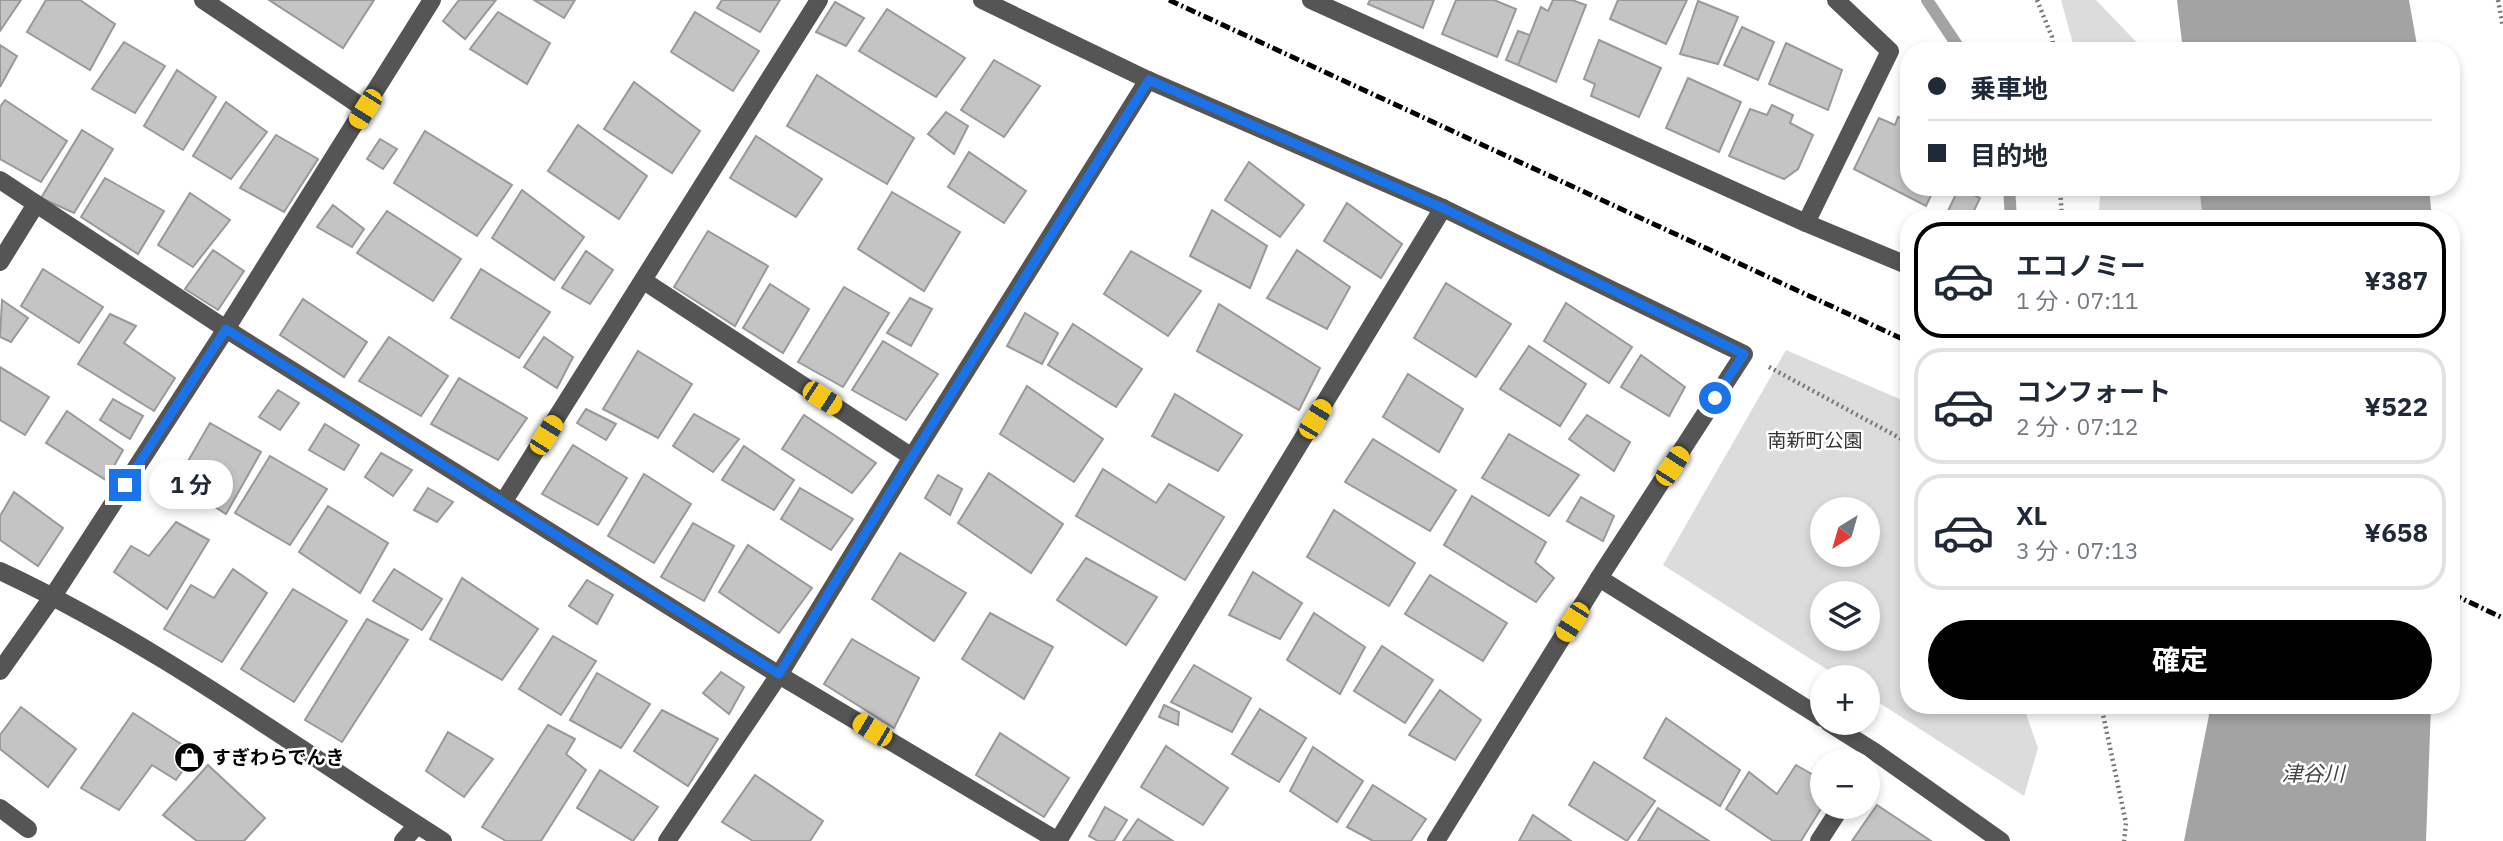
<!DOCTYPE html>
<html lang="ja">
<meta charset="utf-8">
<style>
body{margin:0;font-family:"IBM Plex Sans","Noto Sans JP",sans-serif;background:#f6f6f7;color:#1f2937;height:100vh;display:flex;flex-direction:column;font-size:26px;white-space:nowrap}
*{box-sizing:border-box;margin:0}
p{font-size:23px;color:#747a83}
.icon{flex:none;width:38px;height:38px;fill:none;stroke:currentColor;stroke-width:2;stroke-linecap:round;stroke-linejoin:round}
.map{position:relative;flex:1;overflow:hidden}
.details{position:absolute;left:1900px;top:210px;width:560px;height:504px;display:flex;flex-direction:column;background:#fff;border-radius:28px;box-shadow:0 4px 10px #0003}
.details>*{flex:none}
.guide{position:absolute;left:1900px;top:42px;width:560px;height:154px;border-radius:28px;box-shadow:0 4px 10px #0003;display:grid;align-content:center;height:154px;padding:0 28px;background:#fff}
.needle{width:46px;rotate:217deg}
.fabs{position:absolute;left:1810px;top:497px;display:grid;gap:14px}
.fabs a{display:grid;place-items:center;width:70px;height:70px;border-radius:50%;background:#fff;box-shadow:0 4px 10px #0003;font-size:35px}
.end{position:absolute;width:32px;height:32px;margin:-16px;border:9px solid #1a73e8;background:#fff;box-shadow:0 0 0 4px #fff}
.from{border-radius:50%}
.bubble{position:absolute;height:49px;border-radius:24px;background:#fff;box-shadow:0 4px 10px #0003;font-size:23px;font-weight:700;line-height:49px;text-align:center}
.car{position:absolute;width:21px;height:42px;margin:-21px -10px;border-radius:9px;box-shadow:0 0 5px 2px #0007;background:linear-gradient(#f5c518 24%,#345 0 40%,#f5c518 0 76%,#345 0 86%,#f5c518 0)}
.guide b{display:flex;align-items:center;gap:24px;height:66px;font-size:26px}
.guide b+b{border-top:2px solid #e0e1e3}
.guide i{width:18px;height:18px;background:#1f2937}
ul{padding:12px 0 0;list-style:none}
li{display:flex;align-items:center;gap:21px;height:116px;margin:0 14px 10px;padding:0 14px;border:4px solid #e0e1e3;border-radius:28px}
li div{flex:1}
li b{display:block;font-size:26px}
li em{font-style:normal;font-weight:700}
li.active{border-color:#000}
li>.icon{width:63px;height:63px;stroke-width:1.5}
.button{display:flex;gap:14px;margin-top:auto;padding:14px 28px}
.button a{flex:1;height:80px;border-radius:42px;background:#000;color:#fff;font-size:28px;font-weight:700;line-height:80px;text-align:center}
.map>svg:first-child{display:block}
.green{fill:#dcdcdc;fill-rule:evenodd}
.water{fill:#a3a3a3}
.lines{fill:none;stroke-linecap:round;stroke-linejoin:round}
.stream{stroke:#a3a3a3;stroke-width:12}
.building{fill:#c4c4c4;stroke:#999;stroke-width:2}
.path{stroke:#777;stroke-width:4.5;stroke-dasharray:2 3.5;stroke-linecap:butt}
.minor{stroke:#555;stroke-width:18}
.rail{stroke:#000;stroke-width:5;stroke-dasharray:10 3.5 2 3.5;stroke-linecap:butt}
.route{stroke:#1a73e8;stroke-width:9}
.labels{text-anchor:middle;dominant-baseline:central;stroke-width:5;stroke-linejoin:round;paint-order:stroke}
.park-label{font-size:19px;fill:#333;stroke:#fff}
.poi-label{font-size:19px;font-weight:bold;fill:#000;stroke:#fff;text-anchor:start}
.water-label{font-size:21px;font-style:italic;fill:#444;stroke:#fff}
</style>
<div class="map">
<svg width="2503" height="841" viewBox="0 0 2503 841">
<rect width="100%" height="100%" fill="#fff"/>
<g class="green">
<polygon points="2061,0 2096,0 2145,51 2075,51"/>
<polygon points="2101,187 2198,187 2205,219 2098,219"/>
<path d="M 1786,350 L 1909,403 L 1909,705 L 2023,705 L 2038,748 L 2024,796 L 1867,695 L 1867,677 L 1839,677 L 1663,565 ZM 1822,509 L 1867,509 L 1867,555 L 1822,555 ZM 1822,593 L 1867,593 L 1867,639 L 1822,639 Z"/>
</g>
<g class="water">
<polygon points="2177,0 2409,0 2418,51 2183,51"/>
<polygon points="2199,187 2429,187 2432,219 2203,219"/>
<polygon points="2211,705 2431,705 2426,841 2184,841"/>
</g>
<g class="lines">
<g class="stream">
<polyline points="1927,0 1961,51"/>
<polyline points="2009,187 2011,219"/>
</g>
</g>
<g class="building">
<polygon points="0,0 21,0 0,31"/>
<polygon points="46,0 80,0 115,24 90,70 27,32"/>
<polygon points="269,0 374,0 343,48"/>
<polygon points="459,0 496,0 465,39 443,21"/>
<polygon points="534,0 575,0 564,18"/>
<polygon points="722,0 780,0 760,32 717,8"/>
<polygon points="1370,0 1434,0 1423,28 1368,4"/>
<polygon points="1456,0 1494,0 1516,9 1497,57 1442,34"/>
<polygon points="1553,0 1572,0 1586,5 1556,82 1518,65 1541,7 1548,11"/>
<polygon points="1618,0 1687,0 1666,44 1610,19"/>
<polygon points="1698,1 1738,17 1718,64 1680,54"/>
<polygon points="835,2 864,18 846,46 816,32"/>
<polygon points="887,9 965,58 936,97 859,51"/>
<polygon points="498,12 550,43 527,84 470,49"/>
<polygon points="695,12 759,51 733,91 671,52"/>
<polygon points="1742,27 1774,42 1758,80 1724,65"/>
<polygon points="1518,31 1530,35 1518,65 1506,60"/>
<polygon points="1599,40 1661,68 1639,117 1591,96 1595,84 1584,79"/>
<polygon points="124,42 165,66 135,113 92,89"/>
<polygon points="1786,43 1842,70 1828,110 1769,84"/>
<polygon points="0,45 17,56 0,87"/>
<polygon points="994,60 1040,86 1004,137 961,110"/>
<polygon points="177,70 216,97 183,150 144,126"/>
<polygon points="817,75 914,138 887,184 787,126"/>
<polygon points="1688,78 1741,102 1719,152 1666,128"/>
<polygon points="634,82 700,131 672,173 604,129"/>
<polygon points="5,100 67,141 41,182 0,159 0,107"/>
<polygon points="226,102 267,132 231,179 193,156"/>
<polygon points="1772,105 1793,115 1790,123 1813,135 1798,169 1784,179 1729,156 1750,109 1767,115"/>
<polygon points="946,112 968,126 954,154 928,134"/>
<polygon points="1898,117 1909,123 1909,187 1935,187 1926,206 1854,169 1879,118 1895,125"/>
<polygon points="578,125 647,176 619,219 548,171"/>
<polygon points="82,130 113,149 74,213 41,198"/>
<polygon points="425,131 512,185 477,236 394,183"/>
<polygon points="276,135 318,159 284,212 240,188"/>
<polygon points="756,136 822,179 796,217 730,178"/>
<polygon points="380,139 397,149 383,169 367,159"/>
<polygon points="969,152 1026,191 1004,223 948,187"/>
<polygon points="1249,162 1304,205 1280,237 1225,200"/>
<polygon points="105,178 164,211 138,254 81,217"/>
<polygon points="1959,188 1980,198 1970,219 1948,219 1945,217"/>
<polygon points="522,190 584,237 554,280 492,238"/>
<polygon points="892,192 960,232 924,291 858,249"/>
<polygon points="190,193 230,220 193,267 158,245"/>
<polygon points="1347,203 1402,244 1381,278 1324,241"/>
<polygon points="333,205 364,229 352,247 317,227"/>
<polygon points="1212,210 1267,246 1250,288 1190,256"/>
<polygon points="387,211 461,259 433,301 357,253"/>
<polygon points="708,231 768,266 735,326 674,287"/>
<polygon points="213,250 244,271 218,310 185,289"/>
<polygon points="1297,250 1350,287 1327,329 1267,298"/>
<polygon points="586,251 613,270 590,304 562,288"/>
<polygon points="1131,251 1201,291 1168,336 1104,294"/>
<polygon points="43,269 103,307 79,343 21,306"/>
<polygon points="481,269 550,312 519,358 451,318"/>
<polygon points="1446,283 1511,324 1476,377 1414,338"/>
<polygon points="770,284 809,309 783,353 743,328"/>
<polygon points="844,287 889,313 843,387 798,362"/>
<polygon points="910,298 932,309 911,346 887,333"/>
<polygon points="303,299 367,342 344,377 280,335"/>
<polygon points="2,300 28,318 11,342 0,337"/>
<polygon points="1566,303 1632,347 1609,383 1544,341"/>
<polygon points="1219,304 1320,368 1299,410 1197,351"/>
<polygon points="1025,313 1058,333 1042,364 1007,346"/>
<polygon points="110,314 136,326 124,343 175,378 154,411 78,364"/>
<polygon points="1073,324 1142,369 1116,407 1048,365"/>
<polygon points="389,337 448,376 421,416 359,381"/>
<polygon points="544,337 573,357 557,388 524,367"/>
<polygon points="883,341 938,374 906,420 852,390"/>
<polygon points="1529,346 1586,384 1560,426 1500,389"/>
<polygon points="638,351 692,384 658,438 603,409"/>
<polygon points="1641,355 1685,387 1669,416 1621,387"/>
<polygon points="0,367 49,397 25,435 0,420"/>
<polygon points="1408,374 1463,409 1439,452 1383,417"/>
<polygon points="459,378 527,418 498,460 431,424"/>
<polygon points="1027,386 1103,439 1074,482 1000,434"/>
<polygon points="278,390 299,403 280,430 259,417"/>
<polygon points="1175,394 1242,435 1218,471 1152,436"/>
<polygon points="113,399 143,416 130,439 100,420"/>
<polygon points="586,409 616,424 606,440 577,423"/>
<polygon points="67,411 123,450 106,480 46,443"/>
<polygon points="694,414 739,439 713,472 673,446"/>
<polygon points="804,415 876,463 852,493 782,449"/>
<polygon points="1587,415 1630,442 1614,471 1569,439"/>
<polygon points="210,423 261,452 226,514 176,482"/>
<polygon points="325,424 359,445 344,470 309,450"/>
<polygon points="1509,434 1579,475 1549,516 1482,478"/>
<polygon points="1373,439 1456,490 1430,531 1345,482"/>
<polygon points="573,445 627,478 598,525 542,494"/>
<polygon points="744,446 794,480 774,510 722,480"/>
<polygon points="381,453 412,470 393,496 365,477"/>
<polygon points="270,456 327,489 290,545 235,513"/>
<polygon points="1103,469 1156,503 1169,484 1224,517 1185,580 1076,516"/>
<polygon points="989,473 1063,524 1031,573 958,523"/>
<polygon points="644,474 691,504 654,563 608,536"/>
<polygon points="938,475 962,489 950,515 925,498"/>
<polygon points="428,488 453,502 437,522 414,510"/>
<polygon points="800,488 853,519 831,550 781,519"/>
<polygon points="14,492 63,528 38,566 0,540 0,516"/>
<polygon points="1472,496 1546,542 1535,562 1554,578 1536,602 1444,545"/>
<polygon points="1581,497 1614,516 1603,541 1567,521"/>
<polygon points="328,506 388,543 360,593 299,552"/>
<polygon points="1334,510 1415,563 1389,606 1307,557"/>
<polygon points="176,522 209,540 167,609 114,572 131,546 149,556"/>
<polygon points="693,523 734,546 704,601 661,577"/>
<polygon points="748,545 812,588 779,633 719,592"/>
<polygon points="900,553 966,593 934,641 872,599"/>
<polygon points="1086,558 1157,597 1126,645 1057,600"/>
<polygon points="233,569 267,593 222,662 164,629 191,585 214,598"/>
<polygon points="394,569 442,599 422,630 373,601"/>
<polygon points="1253,572 1302,603 1280,639 1229,615"/>
<polygon points="1430,575 1507,623 1483,661 1405,614"/>
<polygon points="462,578 538,629 502,680 430,639"/>
<polygon points="587,580 613,595 597,624 569,606"/>
<polygon points="293,589 347,621 294,702 241,669"/>
<polygon points="990,613 1053,647 1024,699 962,659"/>
<polygon points="1314,613 1365,647 1340,694 1287,660"/>
<polygon points="367,619 408,640 342,742 305,720"/>
<polygon points="553,636 596,661 561,715 519,689"/>
<polygon points="852,639 919,678 894,728 824,684"/>
<polygon points="1382,646 1433,680 1405,723 1354,691"/>
<polygon points="1194,665 1251,698 1232,732 1171,702"/>
<polygon points="721,672 744,687 729,714 703,693"/>
<polygon points="597,673 650,704 621,748 570,720"/>
<polygon points="1440,690 1481,720 1455,760 1409,735"/>
<polygon points="1164,705 1179,712 1178,725 1159,717"/>
<polygon points="21,707 76,749 48,787 0,749 0,735"/>
<polygon points="1260,709 1306,738 1279,782 1232,754"/>
<polygon points="662,710 718,739 688,786 634,751"/>
<polygon points="133,713 195,753 176,780 152,765 119,810 81,788"/>
<polygon points="1666,718 1740,770 1720,806 1644,758"/>
<polygon points="548,725 575,739 566,754 586,770 541,841 506,841 482,827"/>
<polygon points="448,732 493,759 464,797 426,771"/>
<polygon points="1000,733 1069,778 1044,817 976,775"/>
<polygon points="1166,746 1228,788 1203,825 1141,787"/>
<polygon points="1313,747 1363,781 1337,822 1290,791"/>
<polygon points="1594,762 1655,801 1627,841 1569,805"/>
<polygon points="208,765 265,818 244,841 197,841 163,815"/>
<polygon points="1796,765 1822,780 1822,807 1801,841 1773,841 1726,809 1749,772 1777,794"/>
<polygon points="600,770 658,807 633,841 577,808"/>
<polygon points="755,775 823,821 810,841 753,841 722,822"/>
<polygon points="1373,785 1426,819 1411,841 1373,841 1347,827"/>
<polygon points="1877,805 1931,841 1852,841"/>
<polygon points="1105,807 1127,820 1114,841 1098,841 1089,836"/>
<polygon points="1658,808 1709,841 1638,841"/>
<polygon points="1533,815 1571,841 1519,841"/>
<polygon points="1138,819 1173,841 1123,841"/>
</g>
<g class="lines">
<g class="path">
<polyline points="2037,0 2052,37 2054,51"/>
<polyline points="2498,0 2503,27"/>
<polyline points="2060,187 2062,219"/>
<polyline points="1769,367 1909,443"/>
<polyline points="2101,705 2126,823 2124,841"/>
</g>
<g class="minor">
<polyline points="203,0 365,109"/>
<polyline points="982,0 1148,80 1443,208 1744,354 1599,578 1822,718"/>
<polyline points="1311,0 1806,223 1890,51 1836,0"/>
<polyline points="0,180 226,329 779,675 1058,841"/>
<polyline points="1806,223 1909,266"/>
<polyline points="0,262 36,204"/>
<polyline points="644,281 912,457"/>
<polyline points="504,501 819,0"/>
<path d="M 0,571 C 157,644 297,749 443,841"/>
<polyline points="0,671 53,596 226,329 432,0"/>
<polyline points="1829,723 1875,752 2001,841"/>
<polyline points="0,808 28,829"/>
<polyline points="403,841 417,825"/>
<polyline points="667,841 779,675 912,457 1148,80"/>
<polyline points="1058,841 1443,208"/>
<polyline points="1436,841 1599,578"/>
<polyline points="1819,841 1841,807"/>
</g>
<g class="rail">
<polyline points="1169,0 1909,342"/>
<polyline points="2452,594 2503,618"/>
</g>
</g>
<g class="lines">
<polyline class="route" points="125,485 226,329 779,674 912,457 1149,80 1443,208 1744,354 1715,398"/>
</g>
<defs>
<symbol id="shop-disc" viewBox="-11 -11 22 22"><circle r="9.5" fill="#000" stroke="#fff"/><path d="M-5-2.5h2.3a2.7 3.5 0 0 1 5.4 0H5L5.5 6h-11ZM-1.5-2.5h3a1.5 2.3 0 0 0-3 0Z" fill="#fff"/></symbol>
</defs>
<g fill-rule="evenodd">
<use href="#shop-disc" x="172" y="740" width="35" height="35"/>
</g>
<g class="labels">
<g class="park-label">
<text x="1815" y="440">南新町公園</text>
</g>
<g class="poi-label">
<text x="212" y="757">すぎわらでんき</text>
</g>
<g class="water-label">
<text x="2313" y="773">津谷川</text>
</g>
</g>
</svg>
<div class="fabs">
<a><svg class="needle" viewBox="-14 -14 28 28"><path d="M0-13l5 13h-10z" fill="#e53935"/><path d="M0 13l5-13h-10z" fill="#747a83"/></svg></a>
<a><svg class="icon" aria-label="layers" viewBox="0 0 24 24"><path d="M12 4l9 5-9 5-9-5zM3 14l9 5 9-5"/></svg></a>
<a>+</a>
<a>−</a>
</div>
<i class="end from" style="left:1715px;top:398px"></i>
<i class="end" style="left:125px;top:485px"></i>
<div class="bubble" style="left:149px;top:460px;width:84px">1 分</div>
<i class="car" style="left:365px;top:109px;rotate:212deg"></i>
<i class="car" style="left:822px;top:398px;rotate:123deg"></i>
<i class="car" style="left:1315px;top:419px;rotate:31deg"></i>
<i class="car" style="left:546px;top:435px;rotate:32deg"></i>
<i class="car" style="left:1672px;top:466px;rotate:33deg"></i>
<i class="car" style="left:1572px;top:622px;rotate:212deg"></i>
<i class="car" style="left:872px;top:730px;rotate:301deg"></i>
<div class="guide">
<b><i class="from"></i>乗車地</b>
<b><i></i>目的地</b>
</div>
<section class="details">
<ul>
<li class="active"><svg class="icon" aria-label="car" viewBox="0 0 24 24"><path d="M5 17H2v-5l4-1 3-4h7l3 4 3 1v5h-3M9 17h6M6 11h13"/><circle cx="7" cy="17" r="2"/><circle cx="17" cy="17" r="2"/></svg><div><b>エコノミー</b><p>1 分 · 07:11</p></div><em>¥387</em></li>
<li><svg class="icon" aria-label="car" viewBox="0 0 24 24"><path d="M5 17H2v-5l4-1 3-4h7l3 4 3 1v5h-3M9 17h6M6 11h13"/><circle cx="7" cy="17" r="2"/><circle cx="17" cy="17" r="2"/></svg><div><b>コンフォート</b><p>2 分 · 07:12</p></div><em>¥522</em></li>
<li><svg class="icon" aria-label="car" viewBox="0 0 24 24"><path d="M5 17H2v-5l4-1 3-4h7l3 4 3 1v5h-3M9 17h6M6 11h13"/><circle cx="7" cy="17" r="2"/><circle cx="17" cy="17" r="2"/></svg><div><b>XL</b><p>3 分 · 07:13</p></div><em>¥658</em></li>
</ul>
<div class="button"><a>確定</a></div>
</section>
</div>
